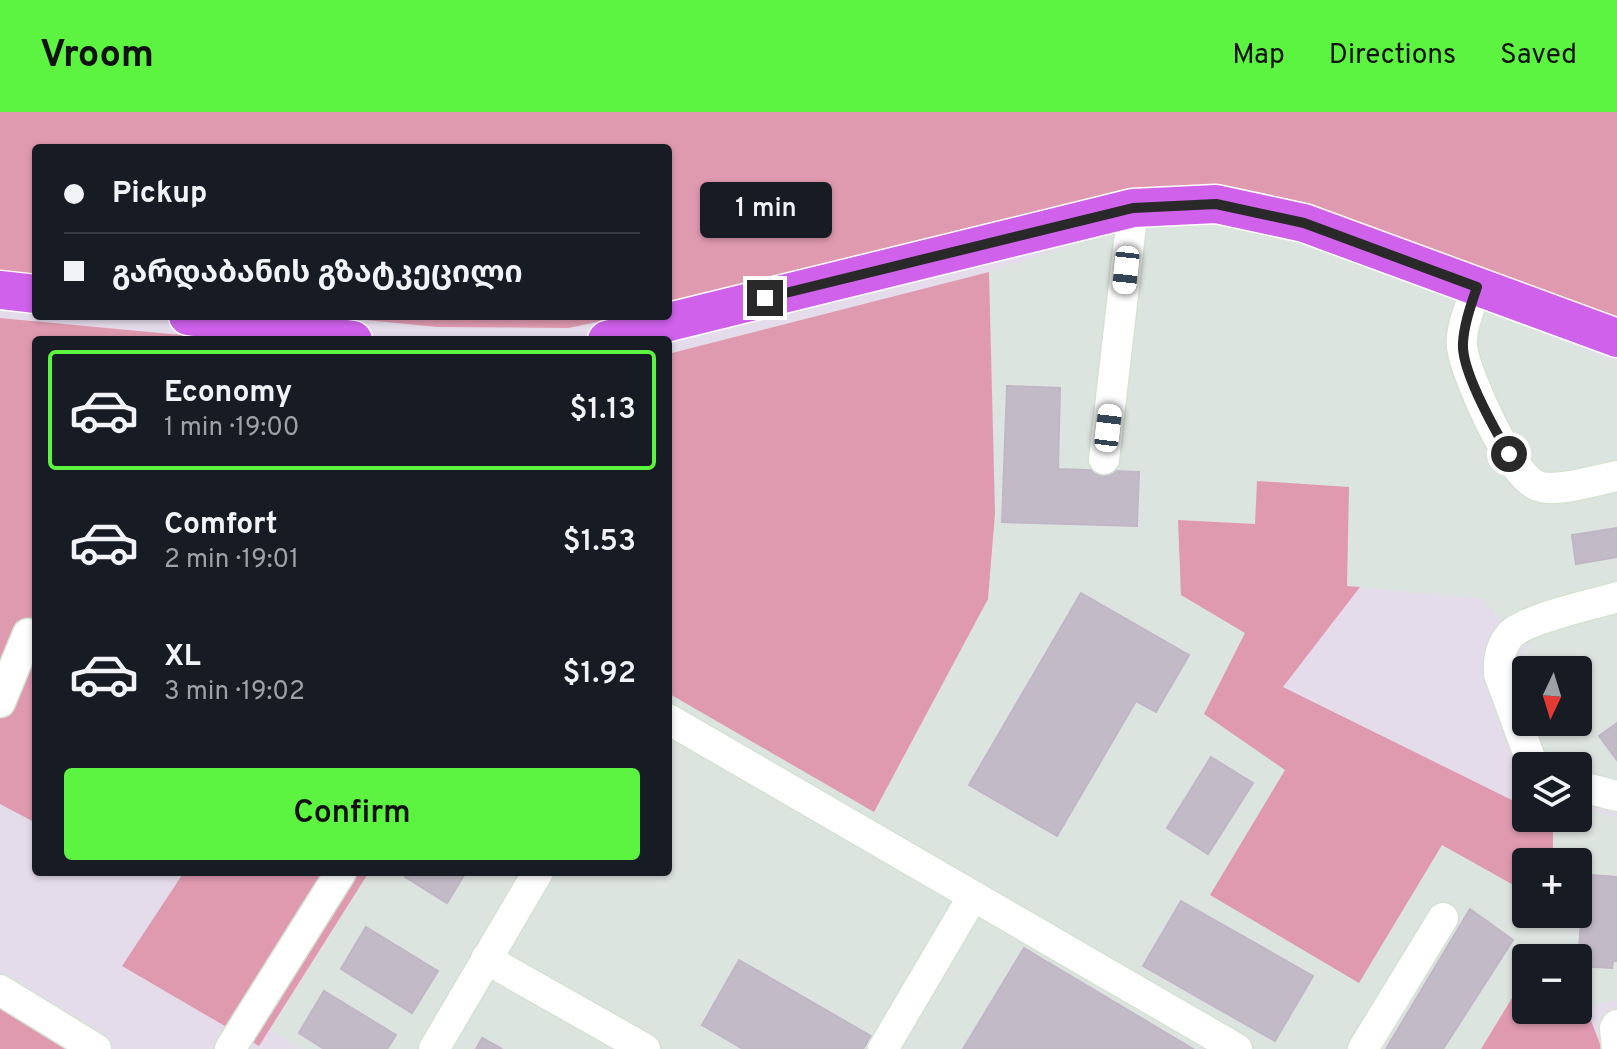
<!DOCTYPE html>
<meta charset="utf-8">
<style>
body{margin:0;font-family:Overpass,"Noto Sans Georgian",sans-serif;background:#242831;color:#f1f3f6;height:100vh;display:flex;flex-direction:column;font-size:30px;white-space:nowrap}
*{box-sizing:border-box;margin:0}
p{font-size:26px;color:#9ea1a6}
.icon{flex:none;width:44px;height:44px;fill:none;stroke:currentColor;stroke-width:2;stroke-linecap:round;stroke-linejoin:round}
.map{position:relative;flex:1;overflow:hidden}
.drawer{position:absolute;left:32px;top:224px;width:640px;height:540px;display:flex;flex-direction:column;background:#171b24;border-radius:8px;box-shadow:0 2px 6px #0004}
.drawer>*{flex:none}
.hud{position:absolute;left:32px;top:32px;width:640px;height:176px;border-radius:8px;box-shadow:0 2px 6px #0004;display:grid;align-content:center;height:176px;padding:0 32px;background:#171b24}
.needle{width:52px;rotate:184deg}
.tools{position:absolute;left:1512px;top:544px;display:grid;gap:16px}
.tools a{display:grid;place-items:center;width:80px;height:80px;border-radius:8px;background:#171b24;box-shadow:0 2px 6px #0004;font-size:40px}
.end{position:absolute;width:36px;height:36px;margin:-18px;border:10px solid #292929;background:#fff;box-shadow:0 0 0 4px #fff}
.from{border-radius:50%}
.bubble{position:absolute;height:56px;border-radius:8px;background:#171b24;box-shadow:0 2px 6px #0004;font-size:26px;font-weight:600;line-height:56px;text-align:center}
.car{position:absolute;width:24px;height:48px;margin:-24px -12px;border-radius:10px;box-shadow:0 0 6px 2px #0007;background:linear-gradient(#fff 24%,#345 0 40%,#fff 0 76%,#345 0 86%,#fff 0)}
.hud b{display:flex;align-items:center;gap:28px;height:76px;font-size:30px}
.hud b+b{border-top:2px solid #363941}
.hud i{width:20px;height:20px;background:#f1f3f6}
ul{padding:14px 0 0;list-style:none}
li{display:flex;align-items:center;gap:24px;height:120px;margin:0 16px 12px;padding:0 16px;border:4px solid transparent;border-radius:8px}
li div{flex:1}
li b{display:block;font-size:30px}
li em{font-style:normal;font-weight:600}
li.on{border-color:#5df341}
li>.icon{width:72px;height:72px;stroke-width:1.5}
.primary-button{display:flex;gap:16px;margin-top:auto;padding:16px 32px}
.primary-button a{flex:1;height:92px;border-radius:8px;background:#5df341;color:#111;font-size:32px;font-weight:600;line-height:92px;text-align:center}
header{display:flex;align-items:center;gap:48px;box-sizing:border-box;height:112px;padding:0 40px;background:#5df341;color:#111}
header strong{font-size:38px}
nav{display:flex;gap:44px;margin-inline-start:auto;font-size:28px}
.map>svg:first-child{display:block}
.industrial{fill:#dce4df}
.green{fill:#e09ab0}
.building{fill:#c3bac7;stroke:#c1b6c6;stroke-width:2}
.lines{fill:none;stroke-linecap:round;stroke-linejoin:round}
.minor-casing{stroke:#d4e2d1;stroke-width:33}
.major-casing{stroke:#fff;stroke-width:41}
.minor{stroke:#fff;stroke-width:30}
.major{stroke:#cf61eb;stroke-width:38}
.route{stroke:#292929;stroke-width:10}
</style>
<header>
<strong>Vroom</strong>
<nav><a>Map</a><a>Directions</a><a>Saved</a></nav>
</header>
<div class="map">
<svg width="1617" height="937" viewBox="0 0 1617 937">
<rect width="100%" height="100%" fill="#e5dceb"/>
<g class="industrial">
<polygon points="1181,107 1261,117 1327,138 1617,250 1617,472 1499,508 1484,487 1347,474 1349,376 1257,369 1255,412 1178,408 1181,483 1245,521 1204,602 1286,658 1210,784 1442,733 1526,780 1526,802 1578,802 1578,750 1553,750 1553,706 1578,706 1578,697 1617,705 1617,888 1586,896 1578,891 1578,846 1526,846 1526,863 1481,937 300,937 270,918 369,760 668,760 668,581 874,700 988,487 995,401 989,160 1145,109"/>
<polygon points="1617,497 1617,673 1578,662 1578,654 1560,654 1544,642 1535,610 1578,610 1578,558 1526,558 1526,576 1522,559 1524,539 1538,520"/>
</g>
<g class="green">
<polygon points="0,0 1617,0 1617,206 1291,90 668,194 668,36 36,36 36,172 0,167"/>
<polygon points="989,160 995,401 988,487 874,700 668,581 668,242"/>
<polygon points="326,204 623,204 569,216 437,215"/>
<polygon points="0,206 235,228 36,228 36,711 0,692"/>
<polygon points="1257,369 1349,375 1347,474 1360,475 1283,575 1526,695 1526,706 1548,706 1553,708 1553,750 1526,750 1526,780 1442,733 1359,871 1210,783 1285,658 1204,602 1245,521 1181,483 1178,408 1255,412"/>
<polygon points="184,760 369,760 259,934 122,854"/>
<polygon points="1526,863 1526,898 1578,898 1578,891 1586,896 1602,937 1481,937"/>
<polygon points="0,884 78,937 0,937"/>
</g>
<g class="building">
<polygon points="1007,274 1060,276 1058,357 1139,360 1137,414 1002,410"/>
<polygon points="1617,416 1617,445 1576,452 1572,423"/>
<polygon points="1081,481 1189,543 1156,600 1136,589 1057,724 969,673"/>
<polygon points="1617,611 1617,648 1599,624"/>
<polygon points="1211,645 1253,671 1208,742 1167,716"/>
<polygon points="408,760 466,760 447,791 405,765"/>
<polygon points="1578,762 1617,765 1617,849 1613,849 1612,856 1578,854 1581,807 1557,806 1558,802 1578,802"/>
<polygon points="1181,789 1313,864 1275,929 1143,854"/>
<polygon points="1470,797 1513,828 1443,937 1386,937"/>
<polygon points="366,815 438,859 412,901 341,857"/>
<polygon points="1024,836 1193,937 963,937"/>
<polygon points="739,848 871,924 863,937 743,937 702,913"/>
<polygon points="324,879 396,923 387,937 324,937 299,921"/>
<polygon points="482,926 502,937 476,937"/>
</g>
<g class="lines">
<defs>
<g id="minor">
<path d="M 1477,175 C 1471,193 1460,216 1462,235 C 1466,264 1511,365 1538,374 C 1557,381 1596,368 1617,364"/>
<polyline points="1104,347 1133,96"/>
<polyline points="0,590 28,522"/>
<polyline points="668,607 1237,937"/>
<path d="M 1536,654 L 1530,646 L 1499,562 C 1498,548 1501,533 1511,522 C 1528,506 1592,493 1617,485"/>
<polyline points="1578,674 1617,684"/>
<polyline points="486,847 645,937"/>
<polyline points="0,878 96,937"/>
<polyline points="230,937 341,760"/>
<polyline points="434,937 538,760"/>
<polyline points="883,937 973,784"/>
<polyline points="1363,937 1443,806"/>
<polyline points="1617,937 1615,916 1617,913"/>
</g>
<g id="major">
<polyline points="0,178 36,182"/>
<polyline points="188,204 353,228"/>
<polyline points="607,228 673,209 1133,96 1216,92 1304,111 1617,226"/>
</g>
</defs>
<use href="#minor" class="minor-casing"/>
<use href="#major" class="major-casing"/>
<use href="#minor" class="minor"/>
<use href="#major" class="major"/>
</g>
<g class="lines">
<path class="route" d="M 765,186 L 1133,96 L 1216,92 L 1304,111 L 1477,175 C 1471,193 1464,212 1463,231 C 1461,258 1495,318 1509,342"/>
</g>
</svg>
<div class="tools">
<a><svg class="needle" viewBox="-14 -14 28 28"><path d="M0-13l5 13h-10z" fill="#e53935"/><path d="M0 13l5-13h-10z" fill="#9ea1a6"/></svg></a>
<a><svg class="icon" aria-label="layers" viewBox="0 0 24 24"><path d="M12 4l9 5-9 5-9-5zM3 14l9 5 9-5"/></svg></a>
<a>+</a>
<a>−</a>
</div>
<i class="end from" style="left:1509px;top:342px"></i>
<i class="end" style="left:765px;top:186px"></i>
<div class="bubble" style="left:700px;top:70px;width:132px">1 min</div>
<i class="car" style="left:1126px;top:158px;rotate:186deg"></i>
<i class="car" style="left:1108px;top:316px;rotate:7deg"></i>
<div class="hud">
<b><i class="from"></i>Pickup</b>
<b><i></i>გარდაბანის გზატკეცილი</b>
</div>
<section class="drawer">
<ul>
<li class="on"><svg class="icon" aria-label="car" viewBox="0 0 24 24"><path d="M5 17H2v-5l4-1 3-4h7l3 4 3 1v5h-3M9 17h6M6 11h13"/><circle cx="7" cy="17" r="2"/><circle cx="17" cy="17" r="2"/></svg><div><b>Economy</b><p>1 min · 19:00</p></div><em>$1.13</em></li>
<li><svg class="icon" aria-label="car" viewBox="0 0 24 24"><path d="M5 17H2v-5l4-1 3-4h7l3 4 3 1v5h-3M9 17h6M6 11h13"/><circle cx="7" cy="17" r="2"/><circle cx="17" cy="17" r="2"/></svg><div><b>Comfort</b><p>2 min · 19:01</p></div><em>$1.53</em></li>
<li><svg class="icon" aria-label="car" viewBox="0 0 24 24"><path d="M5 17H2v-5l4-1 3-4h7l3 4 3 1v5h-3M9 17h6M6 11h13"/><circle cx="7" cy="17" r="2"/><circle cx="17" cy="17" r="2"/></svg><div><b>XL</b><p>3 min · 19:02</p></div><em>$1.92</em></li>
</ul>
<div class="primary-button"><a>Confirm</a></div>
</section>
</div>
